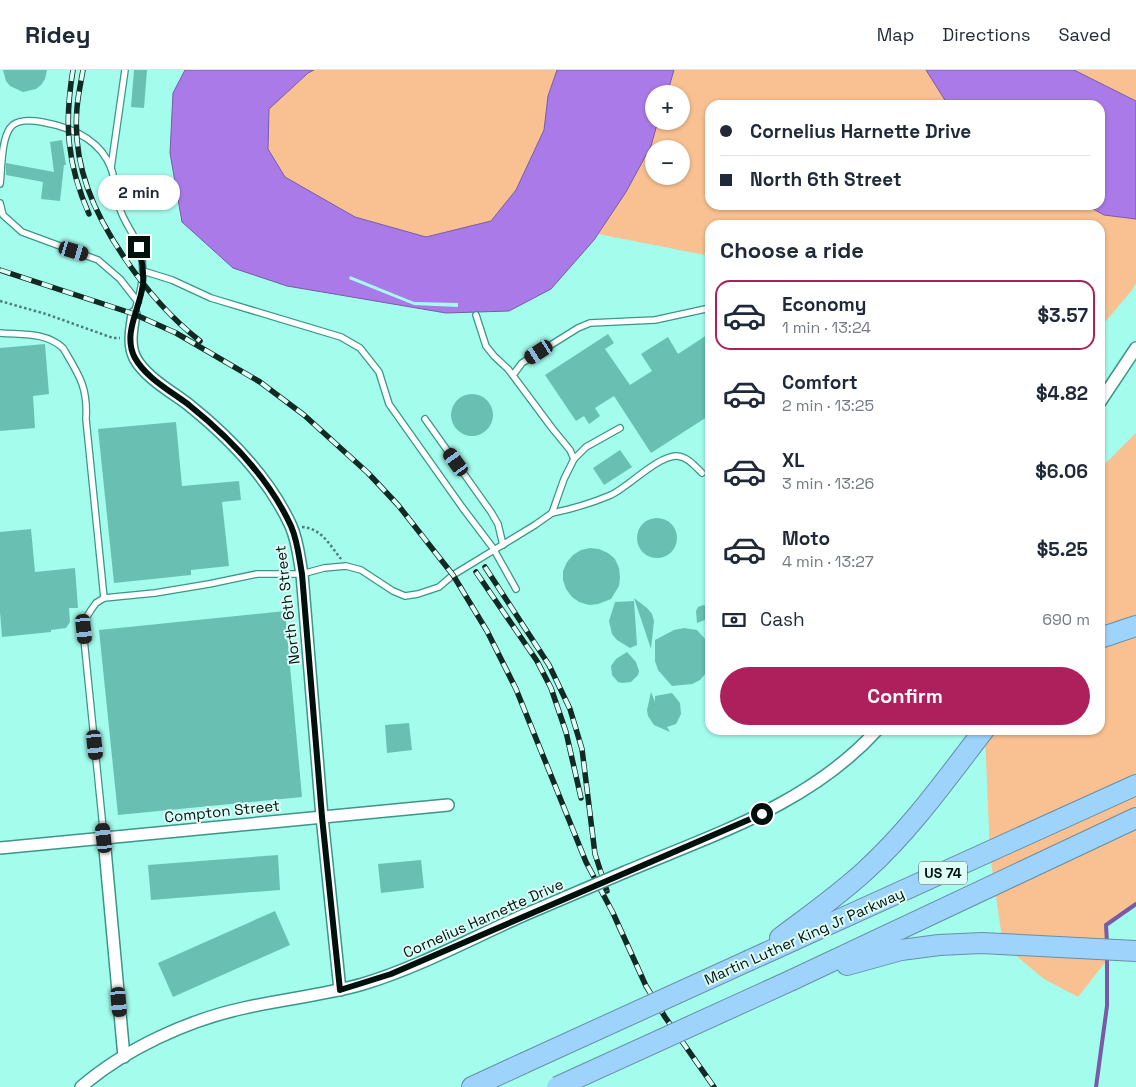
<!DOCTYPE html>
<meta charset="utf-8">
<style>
body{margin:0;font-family:"Space Grotesk",sans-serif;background:#f2f2f3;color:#1f2937;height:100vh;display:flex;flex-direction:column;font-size:19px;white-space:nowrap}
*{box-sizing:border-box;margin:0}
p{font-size:16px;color:#747a83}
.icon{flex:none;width:28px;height:28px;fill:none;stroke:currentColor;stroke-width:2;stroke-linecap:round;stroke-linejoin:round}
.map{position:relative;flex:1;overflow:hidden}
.details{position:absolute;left:705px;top:150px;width:400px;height:515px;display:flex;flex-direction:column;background:#fff;border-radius:15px;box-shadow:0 1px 4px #0004}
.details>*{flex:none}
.banner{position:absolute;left:705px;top:30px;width:400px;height:110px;border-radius:15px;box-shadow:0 1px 4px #0004;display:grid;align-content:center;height:110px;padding:0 15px;background:#fff}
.controls{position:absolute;left:645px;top:15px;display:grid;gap:10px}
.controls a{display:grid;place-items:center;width:45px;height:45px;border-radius:50%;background:#fff;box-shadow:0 1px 4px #0004;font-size:25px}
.end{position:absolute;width:22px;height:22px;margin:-11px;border:6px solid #00100c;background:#fff;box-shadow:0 0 0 2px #fff}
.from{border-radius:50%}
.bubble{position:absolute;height:35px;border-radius:18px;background:#fff;box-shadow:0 1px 4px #0004;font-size:16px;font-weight:700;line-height:35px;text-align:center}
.car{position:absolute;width:15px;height:30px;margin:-15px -8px;border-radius:6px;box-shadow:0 0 4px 1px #0007;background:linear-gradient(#222 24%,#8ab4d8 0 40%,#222 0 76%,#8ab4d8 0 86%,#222 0)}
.banner b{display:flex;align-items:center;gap:18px;height:48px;font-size:19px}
.banner b+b{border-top:1px solid #e0e1e3}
.banner i{width:12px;height:12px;background:#1f2937}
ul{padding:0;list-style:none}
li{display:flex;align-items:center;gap:15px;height:70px;margin:0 10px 8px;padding:0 5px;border:2px solid transparent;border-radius:15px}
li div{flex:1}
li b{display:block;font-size:19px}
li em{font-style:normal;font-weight:700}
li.selected{border-color:#ae205b}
li>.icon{width:45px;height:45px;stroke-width:1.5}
h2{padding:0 15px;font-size:22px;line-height:60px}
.pay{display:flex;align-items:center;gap:12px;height:55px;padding:0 15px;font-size:19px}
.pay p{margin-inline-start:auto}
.cta{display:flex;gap:10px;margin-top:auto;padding:10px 15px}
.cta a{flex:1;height:58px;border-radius:30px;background:#ae205b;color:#fff;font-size:20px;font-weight:700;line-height:58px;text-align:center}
header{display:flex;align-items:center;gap:30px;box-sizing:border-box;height:70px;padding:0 25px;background:#fff;border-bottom:1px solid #e0e1e3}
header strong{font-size:24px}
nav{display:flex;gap:28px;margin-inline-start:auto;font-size:18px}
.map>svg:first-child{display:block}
.green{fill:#f9c191;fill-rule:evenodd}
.water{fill:#aa7be8;stroke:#775ba6}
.pier{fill:#a4fcec}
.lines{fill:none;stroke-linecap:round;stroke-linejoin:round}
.stream{stroke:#775ba6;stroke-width:4}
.building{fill:#69c0b2}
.lane-casing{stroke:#3b9588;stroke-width:8}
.street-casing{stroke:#3b9588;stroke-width:14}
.highway-casing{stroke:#678fa8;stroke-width:22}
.path{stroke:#4c7e74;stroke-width:2.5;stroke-dasharray:2.5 2.5;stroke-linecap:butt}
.lane{stroke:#fff;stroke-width:5.5}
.street{stroke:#fff;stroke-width:11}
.highway{stroke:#9ed3fc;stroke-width:20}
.rail-casing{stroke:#122924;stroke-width:5.5}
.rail{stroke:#ddfdf7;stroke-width:4;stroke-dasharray:11;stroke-linecap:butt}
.street-bridge-casing{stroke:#3b9588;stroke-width:14;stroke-linecap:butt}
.highway-bridge-casing{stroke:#678fa8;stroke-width:22;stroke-linecap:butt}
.street-bridge{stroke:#fff;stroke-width:11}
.highway-bridge{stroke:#9ed3fc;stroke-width:20}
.route{stroke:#00100c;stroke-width:6}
.labels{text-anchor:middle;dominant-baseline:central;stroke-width:4;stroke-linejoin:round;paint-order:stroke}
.shield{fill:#ddfdf7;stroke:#425752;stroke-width:1}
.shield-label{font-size:14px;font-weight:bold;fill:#00100c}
.street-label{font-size:15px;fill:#00100c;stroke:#ddfdf7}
</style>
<header>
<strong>Ridey</strong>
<nav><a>Map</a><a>Directions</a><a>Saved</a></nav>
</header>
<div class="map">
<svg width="1136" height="1017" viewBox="0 0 1136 1017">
<rect width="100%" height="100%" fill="#a4fcec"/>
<g class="green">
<polygon points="314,0 557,0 548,26 544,60 516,120 491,151 426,167 355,147 285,107 268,79 269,39 308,3"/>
<path d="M 674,0 L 926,0 L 948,35 L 710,35 L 710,135 L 1086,135 L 1104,145 L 1136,149 L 1136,213 L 1132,220 L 1100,258 L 1100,155 L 710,155 L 710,186 L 598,164 C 622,128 646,93 658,51 L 681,51 L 681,24 L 667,24 ZM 654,79 L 681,79 L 681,106 L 654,106 Z"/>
<polygon points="1074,0 1136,0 1136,31"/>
<polygon points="1136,363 1136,834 1106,855 1107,890 1078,927 1044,909 1003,875 990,785 985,663 986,660 1100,660 1100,399"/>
</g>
<g class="water">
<polygon points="185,0 314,0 308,3 269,39 268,79 285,107 355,147 426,167 491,151 516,120 544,60 548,26 557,0 674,0 667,24 654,24 654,51 658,51 651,76 626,122 594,170 551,219 509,241 446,243 287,216 233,198 182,152 170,83 173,23"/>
<polygon points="926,0 1074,0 1136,31 1136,149 1104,145 1086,135 1100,135 1100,35 948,35"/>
</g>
<polygon class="pier" points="350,206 414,232 458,233 458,237 414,235 349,209"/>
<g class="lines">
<g class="stream">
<polyline points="1107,873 1106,855 1136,834"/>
<polyline points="1096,1017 1107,936 1107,885"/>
</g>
</g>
<g class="building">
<polygon points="3,0 47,0 45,9 41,15 36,19 23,22 10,16 6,11"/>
<polygon points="134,0 147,0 144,38 131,37"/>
<polygon points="62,70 66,95 64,95 60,131 41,129 43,112 6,105 6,93 54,102 50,72"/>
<polygon points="710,263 710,345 651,383 614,326 595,338 600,346 589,354 584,346 576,351 545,305 608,264 614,273 605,279 630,315 652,301 641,284 668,267 678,284"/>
<polygon points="45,274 49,324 33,326 35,358 0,361 0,278"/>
<circle cx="472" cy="345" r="21"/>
<polygon points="176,352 182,416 239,411 241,430 222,432 229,496 191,500 191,505 114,513 98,359"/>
<polygon points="620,380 632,397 604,415 593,398"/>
<circle cx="657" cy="468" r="20"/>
<polygon points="31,459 35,502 75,498 78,538 69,538 70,552 66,558 51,560 51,562 2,567 0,542 0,462"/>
<polygon points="590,478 599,479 608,483 615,489 619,498 620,507 619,516 611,529 598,534 589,535 579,532 572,527 566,519 563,510 563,501 567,492 573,485 581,480"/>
<polygon points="634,528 647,538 652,544 654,551 651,579"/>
<polygon points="634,531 637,575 630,578 617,570 612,564 609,551 615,532"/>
<polygon points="703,535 710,538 710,548 697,553 696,541 698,537"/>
<polygon points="285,541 302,727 118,745 99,560"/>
<polygon points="684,558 697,560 706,570 710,577 710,596 706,603 700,610 692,614 672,616 658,600 655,591 655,570 674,560"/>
<polygon points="627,582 636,592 639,601 638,605 631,612 622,613 618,612 612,605 611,596 616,589"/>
<polygon points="651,622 655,632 655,626 672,623 680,633 681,644 676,654 667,657 670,662 654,655 648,646 647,640"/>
<polygon points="409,653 412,680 387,683 385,655"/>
<polygon points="278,785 280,820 151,830 148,795"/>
<polygon points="421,790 424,818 381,823 378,794"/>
<polygon points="275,841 290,875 173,927 158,893"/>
</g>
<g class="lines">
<defs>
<g id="lane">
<polyline points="111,98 125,0"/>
<path d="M 0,114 C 2,98 1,71 10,58 C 16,49 32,50 42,52 C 70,57 100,69 111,98 C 116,111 115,126 120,139 C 124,152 134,164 139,177 C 147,200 141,221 134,244"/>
<polyline points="0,133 3,145 22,162 98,190 120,209 138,232"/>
<polyline points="143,201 172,210 211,228 341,267 360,278 379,302 389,334 462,437 493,478 516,519"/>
<polyline points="476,245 486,276 494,286 508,299 552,358 570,380 574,389"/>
<path d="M 0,263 C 22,265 46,262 63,278 C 79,305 88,317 86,349 L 104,528"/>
<polyline points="513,305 522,293 578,258 590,253 655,250 710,238"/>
<polyline points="425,349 491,442 498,454 503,475"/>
<path d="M 552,443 C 572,439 592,433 611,425 C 628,417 659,385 677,386 C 688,387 695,396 702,403"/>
<polyline points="104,768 83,559 86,548 91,540 96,533 104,528 155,523 209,514 257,504 302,504 324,498 346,496 361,500 393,521 405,526 418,524 439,517 453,505 535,455 552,443 564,409 574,389 586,377 620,358"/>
</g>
<g id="street">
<path d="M 134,244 C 132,258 128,274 135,288 C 145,307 172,322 189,335 C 230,368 269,408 291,456 C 298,472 299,488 302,504 L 322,747 L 340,920"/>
<polyline points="1100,332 1136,278"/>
<polyline points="104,768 124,987"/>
<polyline points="0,778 448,735"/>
<path d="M 625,802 C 715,764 810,734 877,660"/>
<path d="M 81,1017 C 125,979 188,950 244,938 C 284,929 324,925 363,914 C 417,898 472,868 524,845"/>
</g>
<g id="highway">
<polyline points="1100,568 1136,556"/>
<path d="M 780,868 C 809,846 839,825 866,800 C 911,759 947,708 984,660"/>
<polyline points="750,890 1136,715"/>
<polyline points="847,895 901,880 939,875 982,873 1136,881"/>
<polyline points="792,910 1136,748"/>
<polyline points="472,1017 524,993"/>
</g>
</defs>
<use href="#lane" class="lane-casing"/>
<use href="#street" class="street-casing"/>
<use href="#highway" class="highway-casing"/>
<g class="path">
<polyline points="0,231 46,244 113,268 120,268"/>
<path d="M 302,457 C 321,458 330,475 341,489"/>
</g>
<use href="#lane" class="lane"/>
<use href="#street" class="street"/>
<use href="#highway" class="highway"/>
<defs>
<g id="rail">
<path d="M 73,0 C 64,54 67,94 89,144"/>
<path d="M 83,0 C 81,12 78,25 77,38 C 72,95 94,144 126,190 C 147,221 171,248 200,271"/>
<polyline points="0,200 134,244 176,263 260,312 304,345 368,403 398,435 453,505 487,561 516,619 586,792 613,843 646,916 665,947 714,1017"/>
<polyline points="485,497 549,595 570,639 582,679 595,784 607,821"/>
<polyline points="476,502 537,591 551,618 566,662 581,728"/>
</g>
</defs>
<use href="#rail" class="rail-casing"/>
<use href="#rail" class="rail"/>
<defs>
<polyline id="street-bridge" points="524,845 625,802"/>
<g id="highway-bridge">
<polyline points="524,993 750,890"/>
<polyline points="557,1017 792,910"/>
</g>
</defs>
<use href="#street-bridge" class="street-bridge-casing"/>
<use href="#highway-bridge" class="highway-bridge-casing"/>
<use href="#street-bridge" class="street-bridge"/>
<use href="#highway-bridge" class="highway-bridge"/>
</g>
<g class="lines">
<path class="route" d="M 139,177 C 142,189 144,201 143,214 C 140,239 122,264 135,288 C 146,308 172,322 189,335 C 230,368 269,408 291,456 C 298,472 299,488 302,504 L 322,747 L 340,920 L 391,904 L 762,744"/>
</g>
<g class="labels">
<rect class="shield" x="919" y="791.5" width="48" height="23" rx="4"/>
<g class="shield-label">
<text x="943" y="803">US 74</text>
</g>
<g class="street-label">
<text transform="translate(287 535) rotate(-97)">North 6th Street</text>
<text transform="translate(222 741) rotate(-6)">Compton Street</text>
<text transform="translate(483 848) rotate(-24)">Cornelius Harnette Drive</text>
<text transform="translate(804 866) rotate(-24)">Martin Luther King Jr Parkway</text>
</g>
</g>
</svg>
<div class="controls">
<a>+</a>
<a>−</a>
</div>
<i class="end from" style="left:762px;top:744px"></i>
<i class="end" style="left:139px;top:177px"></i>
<div class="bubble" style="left:98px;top:105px;width:82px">2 min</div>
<i class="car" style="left:74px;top:181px;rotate:107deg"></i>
<i class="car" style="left:539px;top:282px;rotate:237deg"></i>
<i class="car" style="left:456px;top:392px;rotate:324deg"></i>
<i class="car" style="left:84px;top:559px;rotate:174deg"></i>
<i class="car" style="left:95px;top:675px;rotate:174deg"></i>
<i class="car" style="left:104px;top:768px;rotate:354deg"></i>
<i class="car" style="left:119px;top:932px;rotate:175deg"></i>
<div class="banner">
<b><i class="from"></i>Cornelius Harnette Drive</b>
<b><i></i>North 6th Street</b>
</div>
<section class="details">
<h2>Choose a ride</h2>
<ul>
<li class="selected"><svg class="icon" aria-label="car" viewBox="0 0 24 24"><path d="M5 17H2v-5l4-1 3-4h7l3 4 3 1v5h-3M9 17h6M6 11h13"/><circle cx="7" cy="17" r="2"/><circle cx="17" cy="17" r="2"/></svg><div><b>Economy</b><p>1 min · 13:24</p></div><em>$3.57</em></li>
<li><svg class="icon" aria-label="car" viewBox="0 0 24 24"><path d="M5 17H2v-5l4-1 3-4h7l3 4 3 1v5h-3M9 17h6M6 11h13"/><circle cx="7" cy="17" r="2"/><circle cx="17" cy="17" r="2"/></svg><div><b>Comfort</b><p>2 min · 13:25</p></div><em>$4.82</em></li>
<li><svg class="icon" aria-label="car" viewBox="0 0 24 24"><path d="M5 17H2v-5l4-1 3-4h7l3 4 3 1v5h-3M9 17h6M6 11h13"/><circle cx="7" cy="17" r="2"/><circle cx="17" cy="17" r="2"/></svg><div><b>XL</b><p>3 min · 13:26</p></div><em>$6.06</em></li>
<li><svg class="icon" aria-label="car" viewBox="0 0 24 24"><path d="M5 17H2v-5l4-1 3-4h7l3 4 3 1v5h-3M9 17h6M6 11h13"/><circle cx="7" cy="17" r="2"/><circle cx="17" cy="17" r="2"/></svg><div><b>Moto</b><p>4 min · 13:27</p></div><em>$5.25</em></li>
</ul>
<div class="pay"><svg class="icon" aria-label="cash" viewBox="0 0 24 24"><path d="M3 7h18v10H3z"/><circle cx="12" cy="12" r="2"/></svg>Cash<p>690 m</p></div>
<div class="cta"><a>Confirm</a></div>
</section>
</div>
